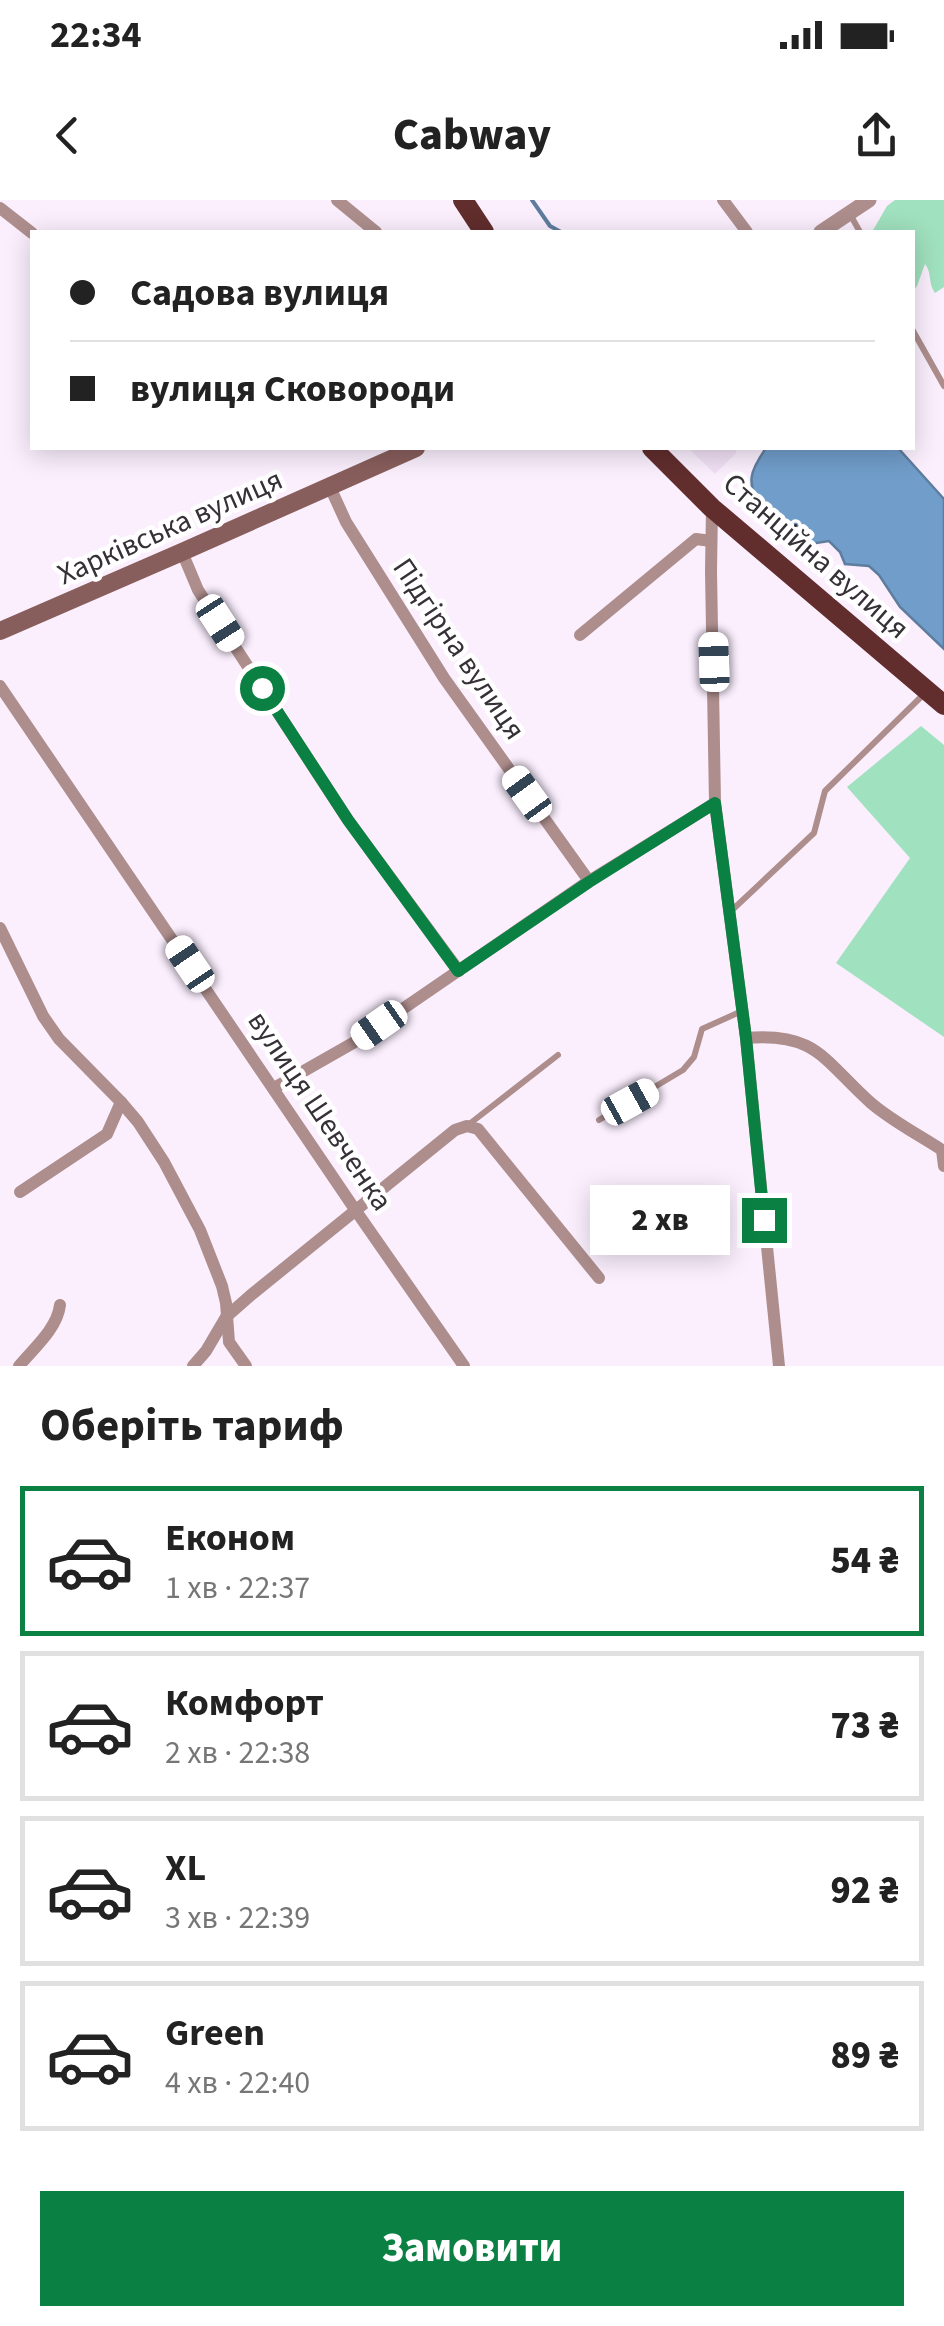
<!DOCTYPE html>
<html lang="uk">
<meta charset="utf-8">
<style>
body{margin:0;font-family:"Source Sans 3",sans-serif;background:#f6f6f6;color:#222;height:100vh;display:flex;flex-direction:column;font-size:38px;white-space:nowrap}
*{box-sizing:border-box;margin:0}
p{font-size:32px;color:#767676}
.icon{flex:none;width:55px;height:55px;fill:none;stroke:currentColor;stroke-width:2;stroke-linecap:round;stroke-linejoin:round}
.map{position:relative;height:1166px;overflow:hidden}
.sheet{display:flex;flex-direction:column;background:#fff;flex:1}
.sheet>*{flex:none}
.banner{position:absolute;left:30px;top:30px;width:885px;height:220px;border-radius:0px;box-shadow:0 5px 25px #0003;display:grid;align-content:center;height:220px;padding:0 40px;background:#fff}
.end{position:absolute;width:45px;height:45px;margin:-22px;border:12px solid #0b8043;background:#fff;box-shadow:0 0 0 5px #fff}
.from{border-radius:50%}
.bubble{position:absolute;height:70px;border-radius:0px;background:#fff;box-shadow:0 5px 25px #0003;font-size:32px;font-weight:800;line-height:70px;text-align:center}
.car{position:absolute;width:30px;height:60px;margin:-30px -15px;border-radius:12px;box-shadow:0 0 8px 2px #0007;background:linear-gradient(#fff 24%,#345 0 40%,#fff 0 76%,#345 0 86%,#fff 0)}
.banner b{display:flex;align-items:center;gap:35px;height:95px;font-size:38px}
.banner b+b{border-top:2px solid #e0e0e0}
.banner i{width:25px;height:25px;background:#222}
ul{padding:0;list-style:none}
li{display:flex;align-items:center;gap:30px;height:150px;margin:0 20px 15px;padding:0 20px;border:5px solid #e0e0e0;border-radius:0px}
li div{flex:1}
li b{display:block;font-size:38px}
li em{font-style:normal;font-weight:800}
li.on{border-color:#0b8043}
li>.icon{width:90px;height:90px;stroke-width:1.5}
h2{padding:0 40px;font-size:45px;line-height:120px}
.button{display:flex;gap:20px;margin-top:auto;padding:20px 40px}
.button a{flex:1;height:115px;border-radius:0px;background:#0b8043;color:#fff;font-size:40px;font-weight:800;line-height:115px;text-align:center}
.status{display:flex;justify-content:space-between;align-items:center;height:70px;padding:0 50px;background:#fff;direction:ltr}
.status svg{height:28px;fill:currentColor}
header{display:flex;justify-content:space-between;align-items:center;height:130px;padding:0 40px;background:#fff;font-size:45px;font-weight:800}
.map>svg:first-child{display:block}
.built{fill:#f1e0f5}
.green{fill:#a0e1bf}
.water{fill:#709dca;stroke:#5e7d9e;stroke-width:2.5}
.lines{fill:none;stroke-linecap:round;stroke-linejoin:round}
.stream{stroke:#5e7d9e;stroke-width:4}
.service{stroke:#ad8e8d;stroke-width:6}
.minor{stroke:#ad8e8d;stroke-width:12}
.tertiary{stroke:#ad8e8d;stroke-width:15}
.secondary{stroke:#885e5c;stroke-width:18}
.trunk{stroke:#612d2d;stroke-width:20}
.route{stroke:#0b8043;stroke-width:12}
.labels{text-anchor:middle;dominant-baseline:central;stroke-width:9;stroke-linejoin:round;paint-order:stroke}
.street-label{font-size:30px;fill:#353136;stroke:#fff}
</style>
<div class="status"><b>22:34</b><svg viewBox="0 0 49 12"><path d="M0 12V9h3v3zM5 12V6h3v6zM10 12V3h3v9zM15 12V0h3v12zM26 1h20v11H26zM47 4h2v5h-2z"/></svg></div>
<header><svg class="icon" aria-label="back" viewBox="0 0 24 24"><path d="M15 5l-7 7 7 7"/></svg>Cabway<svg class="icon" aria-label="share" viewBox="0 0 24 24"><path d="M12 15V3M7 8l5-5 5 5M5 13v7h14v-7"/></svg></header>
<div class="map">
<svg width="944" height="1166" viewBox="0 0 944 1166">
<rect width="100%" height="100%" fill="#fbeffe"/>
<polygon class="built" points="688,248 736,248 736,253 715,274"/>
<g class="green">
<path d="M 895,0 L 944,0 L 944,87 L 935,93 C 928,84 932,72 925,64 L 917,86 L 913,91 L 912,32 L 872,32 L 887,6 Z"/>
<polygon points="921,526 944,545 944,837 836,763 910,658 847,587"/>
</g>
<path class="water" d="M 766,248 L 898,248 L 944,299 L 944,449 L 900,407 L 879,375 L 869,366 L 845,364 L 840,352 L 829,341 L 810,344 L 793,326 L 759,310 C 748,280 748,274 766,248 Z"/>
<g class="lines">
<polyline class="stream" points="532,0 550,26 561,32"/>
<g class="service">
<polyline points="851,16 860,32"/>
<polyline points="912,129 944,186"/>
<polyline points="729,713 814,633 825,591 923,495"/>
<polyline points="599,920 683,870 694,857 702,829 742,811"/>
<polyline points="468,925 558,855"/>
</g>
<g class="minor">
<polyline points="337,0 376,32"/>
<polyline points="723,0 747,32"/>
<polyline points="0,8 32,33"/>
<polyline points="330,287 346,322 444,478 589,681"/>
<polyline points="712,308 711,371 715,603 746,838 779,1166"/>
<polyline points="182,352 198,390 348,620 459,771"/>
<polyline points="580,435 696,339 711,341"/>
<polyline points="0,486 356,1011 464,1166"/>
<polyline points="0,728 43,816 59,839 121,902 138,922 164,962 200,1030 222,1086 226,1103 229,1142 246,1166"/>
<path d="M 746,838 C 817,832 824,861 871,903 C 892,921 919,935 942,950 L 944,966"/>
<polyline points="274,888 353,843 589,681 715,603"/>
<polyline points="20,992 107,934 121,902"/>
<path d="M 19,1166 C 34,1148 57,1129 60,1105"/>
<polyline points="193,1166 206,1151 226,1117 251,1095 455,930 467,926 478,929 599,1078"/>
</g>
<polyline class="tertiary" points="821,32 869,0"/>
<polyline class="secondary" points="0,431 182,352 416,248"/>
<g class="trunk">
<polyline points="463,0 484,32"/>
<polyline points="652,248 712,308 944,505"/>
</g>
</g>
<g class="lines">
<polyline class="route" points="262,488 348,620 458,771 589,682 715,603 746,838 764,1020"/>
</g>
<g class="labels">
<g class="street-label">
<text transform="translate(170 327) rotate(-24)">Харківська вулиця</text>
<text transform="translate(816 356) rotate(41)">Станційна вулиця</text>
<text transform="translate(459 449) rotate(56)">Підгірна вулиця</text>
<text transform="translate(320 911) rotate(56)">вулиця Шевченка</text>
</g>
</g>
</svg>
<i class="end from" style="left:262px;top:488px"></i>
<i class="end" style="left:764px;top:1020px"></i>
<div class="bubble" style="left:590px;top:985px;width:140px">2 хв</div>
<i class="car" style="left:220px;top:423px;rotate:147deg"></i>
<i class="car" style="left:714px;top:462px;rotate:358deg"></i>
<i class="car" style="left:527px;top:594px;rotate:324deg"></i>
<i class="car" style="left:190px;top:764px;rotate:326deg"></i>
<i class="car" style="left:379px;top:825px;rotate:235deg"></i>
<i class="car" style="left:630px;top:902px;rotate:61deg"></i>
<div class="banner">
<b><i class="from"></i>Садова вулиця</b>
<b><i></i>вулиця Сковороди</b>
</div>
</div>
<section class="sheet">
<h2>Оберіть тариф</h2>
<ul>
<li class="on"><svg class="icon" aria-label="car" viewBox="0 0 24 24"><path d="M5 17H2v-5l4-1 3-4h7l3 4 3 1v5h-3M9 17h6M6 11h13"/><circle cx="7" cy="17" r="2"/><circle cx="17" cy="17" r="2"/></svg><div><b>Економ</b><p>1 хв · 22:37</p></div><em>54 ₴</em></li>
<li><svg class="icon" aria-label="car" viewBox="0 0 24 24"><path d="M5 17H2v-5l4-1 3-4h7l3 4 3 1v5h-3M9 17h6M6 11h13"/><circle cx="7" cy="17" r="2"/><circle cx="17" cy="17" r="2"/></svg><div><b>Комфорт</b><p>2 хв · 22:38</p></div><em>73 ₴</em></li>
<li><svg class="icon" aria-label="car" viewBox="0 0 24 24"><path d="M5 17H2v-5l4-1 3-4h7l3 4 3 1v5h-3M9 17h6M6 11h13"/><circle cx="7" cy="17" r="2"/><circle cx="17" cy="17" r="2"/></svg><div><b>XL</b><p>3 хв · 22:39</p></div><em>92 ₴</em></li>
<li><svg class="icon" aria-label="car" viewBox="0 0 24 24"><path d="M5 17H2v-5l4-1 3-4h7l3 4 3 1v5h-3M9 17h6M6 11h13"/><circle cx="7" cy="17" r="2"/><circle cx="17" cy="17" r="2"/></svg><div><b>Green</b><p>4 хв · 22:40</p></div><em>89 ₴</em></li>
</ul>
<div class="button"><a>Замовити</a></div>
</section>
